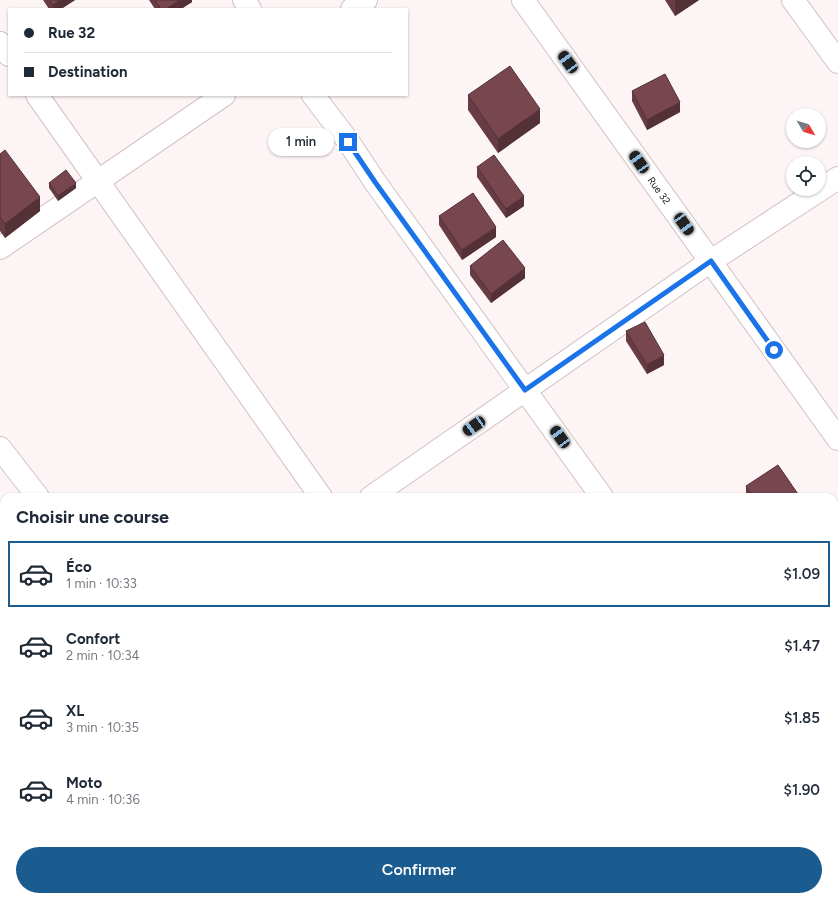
<!DOCTYPE html>
<html lang="fr">
<meta charset="utf-8">
<style>
body{margin:0;font-family:Figtree,sans-serif;background:#f6f6f7;color:#1f2937;height:100vh;display:flex;flex-direction:column;font-size:15px;white-space:nowrap}
*{box-sizing:border-box;margin:0}
p{font-size:13px;color:#747a83}
.icon{flex:none;width:22px;height:22px;fill:none;stroke:currentColor;stroke-width:2;stroke-linecap:round;stroke-linejoin:round}
.map{position:relative;flex:1;overflow:hidden}
.details{position:absolute;left:0px;top:493px;width:838px;height:408px;display:flex;flex-direction:column;background:#fff;border-radius:12px 12px 0 0;box-shadow:0 1px 3px #0004}
.details>*{flex:none}
.guide{position:absolute;left:8px;top:8px;width:400px;height:88px;border-radius:0px;box-shadow:0 1px 3px #0004;display:grid;align-content:center;height:88px;padding:0 16px;background:#fff}
.needle{width:26px;rotate:128deg}
.buttons{position:absolute;left:786px;top:108px;display:grid;gap:8px}
.buttons a{display:grid;place-items:center;width:40px;height:40px;border-radius:50%;background:#fff;box-shadow:0 1px 3px #0004;font-size:20px}
.end{position:absolute;width:18px;height:18px;margin:-9px;border:5px solid #1a73e8;background:#fff;box-shadow:0 0 0 2px #fff}
.from{border-radius:50%}
.bubble{position:absolute;height:28px;border-radius:14px;background:#fff;box-shadow:0 1px 3px #0004;font-size:13px;font-weight:600;line-height:28px;text-align:center}
.car{position:absolute;width:12px;height:24px;margin:-12px -6px;border-radius:5px;box-shadow:0 0 3px 1px #0007;background:linear-gradient(#222 24%,#8ab4d8 0 40%,#222 0 76%,#8ab4d8 0 86%,#222 0)}
.guide b{display:flex;align-items:center;gap:14px;height:38px;font-size:15px}
.guide b+b{border-top:1px solid #e0e1e3}
.guide i{width:10px;height:10px;background:#1f2937}
ul{padding:0;list-style:none}
li{display:flex;align-items:center;gap:12px;height:66px;margin:0 8px 6px;padding:0 8px;border:2px solid transparent;border-radius:0px}
li div{flex:1}
li b{display:block;font-size:15px}
li em{font-style:normal;font-weight:600}
li.selected{border-color:#1a5b90}
li>.icon{width:36px;height:36px;stroke-width:1.5}
h2{padding:0 16px;font-size:18px;line-height:48px}
.cta{display:flex;gap:8px;margin-top:auto;padding:8px 16px}
.cta a{flex:1;height:46px;border-radius:24px;background:#1a5b90;color:#fff;font-size:16px;font-weight:600;line-height:46px;text-align:center}
.map>svg:first-child{display:block}
.lines{fill:none;stroke-linecap:round;stroke-linejoin:round}
.minor-casing{stroke:#d5c0c3;stroke-width:24}
.minor{stroke:#fff;stroke-width:22}
.wall{fill:#673c44}
.shaded-wall{fill:#543137}
.building{fill:#78464f;stroke:#543137}
.route{stroke:#1a73e8;stroke-width:5}
.labels{text-anchor:middle;dominant-baseline:central;stroke-width:4;stroke-linejoin:round;paint-order:stroke}
.street-label{font-size:10px;fill:#1d1617;stroke:#fff}
</style>
<div class="map">
<svg width="838" height="901" viewBox="0 0 838 901">
<rect width="100%" height="100%" fill="#fdf4f5"/>
<g class="lines">
<defs>
<g id="minor">
<polyline points="244,0 250,9"/>
<path id="s1" d="M 523,0 L 838,439"/>
<polyline points="793,0 838,62"/>
<polyline points="352,9 366,0"/>
<polyline points="0,43 9,55"/>
<polyline points="37,95 321,497"/>
<polyline points="313,95 348,141 375,182 602,497"/>
<polyline points="0,248 224,95"/>
<polyline points="0,448 38,497"/>
<polyline points="371,497 711,261 838,178"/>
<polyline points="834,684 838,681"/>
<polyline points="0,754 4,751"/>
<polyline points="834,819 838,825"/>
<polyline points="0,824 4,829"/>
<polyline points="52,897 55,901"/>
<polyline points="327,897 330,901"/>
<polyline points="626,897 629,901"/>
<polyline points="517,901 522,897"/>
</g>
</defs>
<use href="#minor" class="minor-casing"/>
<use href="#minor" class="minor"/>
</g>
<g class="wall">
<polygon points="43,0 75,0 61,9 49,9"/>
<polygon points="149,0 192,0 192,2 181,9 155,9"/>
<polygon points="665,0 699,0 675,16"/>
<polygon points="632,91 680,112 647,130 632,101"/>
<polygon points="468,95 540,123 498,153 468,110"/>
<polygon points="0,154 40,211 5,238 0,231"/>
<polygon points="477,167 524,206 506,218 477,177"/>
<polygon points="49,183 76,188 58,201 49,188"/>
<polygon points="439,216 496,237 462,260 439,225"/>
<polygon points="470,266 525,278 491,303 470,275"/>
<polygon points="626,331 664,365 647,374 626,341"/>
<polygon points="746,486 800,497 746,497"/>
<polygon points="838,587 838,620 834,613 834,590"/>
<polygon points="108,897 121,897 121,901 108,900"/>
<polygon points="699,897 748,897 750,901 699,901"/>
</g>
<g class="shaded-wall">
<polygon points="60,0 75,0 61,9 53,9 53,5"/>
<polygon points="180,0 192,0 192,2 181,9 166,9"/>
<polygon points="677,0 699,0 675,16 675,1"/>
<polygon points="680,102 680,112 647,130 647,120"/>
<polygon points="540,109 540,123 498,153 498,139"/>
<polygon points="76,183 76,188 58,201 58,196"/>
<polygon points="524,196 524,206 506,218 506,209"/>
<polygon points="40,197 40,211 5,238 5,224"/>
<polygon points="496,227 496,237 462,260 462,250"/>
<polygon points="525,268 525,278 491,303 491,294"/>
<polygon points="664,355 664,365 647,374 647,365"/>
<polygon points="4,621 4,635 0,638 0,624"/>
</g>
<g class="building">
<polygon points="49,0 60,0 53,5"/>
<polygon points="155,0 180,0 166,9 161,9"/>
<polygon points="510,66 540,109 498,139 468,95"/>
<polygon points="665,74 680,102 647,120 632,91"/>
<polygon points="5,150 40,197 5,224 0,217 0,154"/>
<polygon points="494,155 524,196 506,209 477,167"/>
<polygon points="66,170 76,183 58,196 49,183"/>
<polygon points="473,193 496,227 462,250 439,216"/>
<polygon points="503,240 525,268 491,294 470,266"/>
<polygon points="645,322 664,355 647,365 626,331"/>
<polygon points="778,465 800,497 753,497 746,486"/>
<polygon points="4,574 4,621 0,624 0,577"/>
<polygon points="838,587 838,610 834,603 834,590"/>
<polygon points="702,897 748,897 750,900 749,901 705,901"/>
<polygon points="384,898 386,901 380,901"/>
</g>
<g class="lines">
<polyline class="route" points="348,142 375,182 525,390 711,261 774,350"/>
</g>
<g class="labels">
<g class="street-label">
<text stroke="none"><textPath href="#s1" startOffset="234">Rue 32</textPath></text>
</g>
</g>
</svg>
<div class="buttons">
<a><svg class="needle" viewBox="-14 -14 28 28"><path d="M0-13l5 13h-10z" fill="#e53935"/><path d="M0 13l5-13h-10z" fill="#747a83"/></svg></a>
<a><svg class="icon" aria-label="locate" viewBox="0 0 24 24"><circle cx="12" cy="12" r="6"/><path d="M12 2v4M12 18v4M2 12h4M18 12h4"/></svg></a>
</div>
<i class="end from" style="left:774px;top:350px"></i>
<i class="end" style="left:348px;top:142px"></i>
<div class="bubble" style="left:268px;top:128px;width:66px">1 min</div>
<i class="car" style="left:568px;top:62px;rotate:324deg"></i>
<i class="car" style="left:639px;top:162px;rotate:325deg"></i>
<i class="car" style="left:684px;top:224px;rotate:144deg"></i>
<i class="car" style="left:474px;top:426px;rotate:235deg"></i>
<i class="car" style="left:560px;top:437px;rotate:324deg"></i>
<div class="guide">
<b><i class="from"></i>Rue 32</b>
<b><i></i>Destination</b>
</div>
<section class="details">
<h2>Choisir une course</h2>
<ul>
<li class="selected"><svg class="icon" aria-label="car" viewBox="0 0 24 24"><path d="M5 17H2v-5l4-1 3-4h7l3 4 3 1v5h-3M9 17h6M6 11h13"/><circle cx="7" cy="17" r="2"/><circle cx="17" cy="17" r="2"/></svg><div><b>Éco</b><p>1 min · 10:33</p></div><em>$1.09</em></li>
<li><svg class="icon" aria-label="car" viewBox="0 0 24 24"><path d="M5 17H2v-5l4-1 3-4h7l3 4 3 1v5h-3M9 17h6M6 11h13"/><circle cx="7" cy="17" r="2"/><circle cx="17" cy="17" r="2"/></svg><div><b>Confort</b><p>2 min · 10:34</p></div><em>$1.47</em></li>
<li><svg class="icon" aria-label="car" viewBox="0 0 24 24"><path d="M5 17H2v-5l4-1 3-4h7l3 4 3 1v5h-3M9 17h6M6 11h13"/><circle cx="7" cy="17" r="2"/><circle cx="17" cy="17" r="2"/></svg><div><b>XL</b><p>3 min · 10:35</p></div><em>$1.85</em></li>
<li><svg class="icon" aria-label="car" viewBox="0 0 24 24"><path d="M5 17H2v-5l4-1 3-4h7l3 4 3 1v5h-3M9 17h6M6 11h13"/><circle cx="7" cy="17" r="2"/><circle cx="17" cy="17" r="2"/></svg><div><b>Moto</b><p>4 min · 10:36</p></div><em>$1.90</em></li>
</ul>
<div class="cta"><a>Confirmer</a></div>
</section>
</div>
